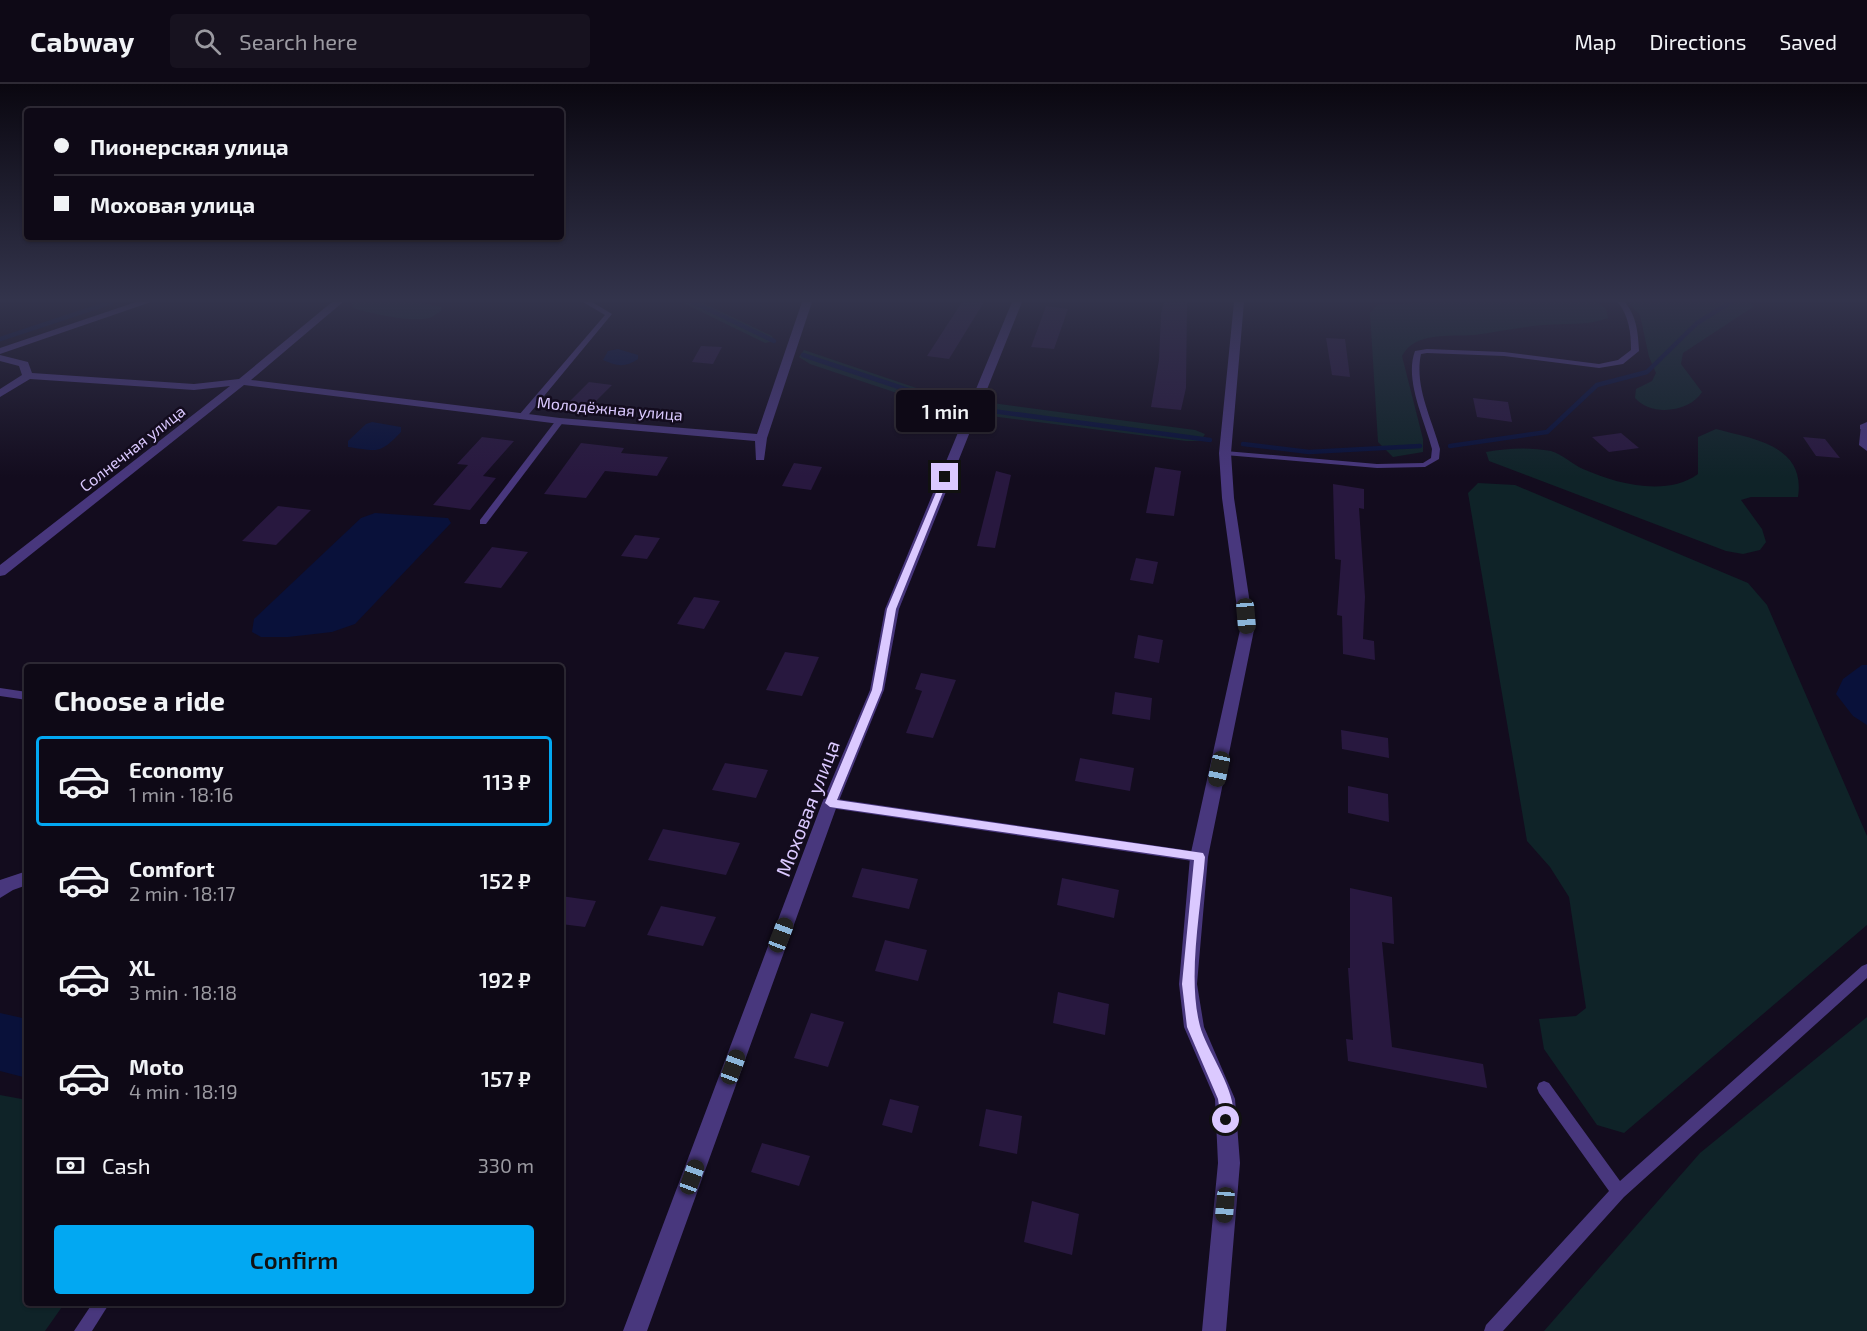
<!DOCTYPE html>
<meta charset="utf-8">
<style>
body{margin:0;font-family:"Exo 2",sans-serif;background:#17121f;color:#f1f3f6;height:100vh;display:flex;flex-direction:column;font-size:22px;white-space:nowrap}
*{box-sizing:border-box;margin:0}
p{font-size:20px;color:#9b9aa1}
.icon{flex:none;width:33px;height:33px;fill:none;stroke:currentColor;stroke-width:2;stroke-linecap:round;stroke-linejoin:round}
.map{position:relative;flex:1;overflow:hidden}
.details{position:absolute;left:24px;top:580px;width:540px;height:642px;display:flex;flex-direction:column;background:#0e0916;border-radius:6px;box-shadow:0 2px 4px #0004,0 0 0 2px #2e2a35}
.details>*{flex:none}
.hud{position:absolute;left:24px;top:24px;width:540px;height:132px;border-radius:6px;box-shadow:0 2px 4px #0004,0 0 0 2px #2e2a35;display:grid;align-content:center;height:132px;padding:0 30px;background:#0e0916}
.end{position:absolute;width:27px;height:27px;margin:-14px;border:8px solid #dbc9ff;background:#111;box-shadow:0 0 0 3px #111}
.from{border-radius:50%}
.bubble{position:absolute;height:42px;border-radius:6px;background:#0e0916;box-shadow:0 2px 4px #0004,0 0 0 2px #2e2a35;font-size:20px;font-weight:600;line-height:42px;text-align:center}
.car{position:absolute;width:18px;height:36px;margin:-18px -9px;border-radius:8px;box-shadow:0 0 4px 2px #0007;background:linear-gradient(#222 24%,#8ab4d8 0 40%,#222 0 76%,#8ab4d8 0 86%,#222 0)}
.hud b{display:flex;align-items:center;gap:21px;height:57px;font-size:22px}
.hud b+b{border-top:2px solid #2e2a35}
.hud i{width:15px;height:15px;background:#f1f3f6}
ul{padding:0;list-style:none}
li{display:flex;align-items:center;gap:18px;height:90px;margin:0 12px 9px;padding:0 18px;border:3px solid transparent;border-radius:6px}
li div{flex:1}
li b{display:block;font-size:22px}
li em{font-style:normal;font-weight:600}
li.active{border-color:#02a8f2}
li>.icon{width:54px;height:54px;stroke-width:1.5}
h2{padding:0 30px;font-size:27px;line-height:72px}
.pay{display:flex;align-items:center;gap:15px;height:66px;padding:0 30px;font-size:22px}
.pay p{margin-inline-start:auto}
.primary-button{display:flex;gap:12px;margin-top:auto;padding:12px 30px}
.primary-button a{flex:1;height:69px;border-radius:6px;background:#02a8f2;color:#111;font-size:24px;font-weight:600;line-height:69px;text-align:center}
header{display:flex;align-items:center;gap:36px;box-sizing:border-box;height:84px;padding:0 30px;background:#0e0916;border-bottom:2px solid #2e2a35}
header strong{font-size:28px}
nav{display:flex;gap:33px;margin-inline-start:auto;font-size:21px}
.search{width:420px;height:54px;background:#17121f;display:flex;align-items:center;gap:15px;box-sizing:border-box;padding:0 21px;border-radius:6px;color:#9b9aa1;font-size:22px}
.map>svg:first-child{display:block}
.green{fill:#0f2328}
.water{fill:#09113a}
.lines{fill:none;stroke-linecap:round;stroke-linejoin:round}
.stream{stroke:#09113a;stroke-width:4.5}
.building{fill:#28183f}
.lane{fill:#48377d;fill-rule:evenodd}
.street{fill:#48377d;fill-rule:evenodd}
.route{fill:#dbc9ff}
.labels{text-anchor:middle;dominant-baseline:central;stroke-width:5;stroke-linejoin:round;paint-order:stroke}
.far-street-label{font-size:16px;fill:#dbc9ff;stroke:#130c1e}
.street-label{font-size:20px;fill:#dbc9ff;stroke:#130c1e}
</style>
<header>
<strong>Cabway</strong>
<div class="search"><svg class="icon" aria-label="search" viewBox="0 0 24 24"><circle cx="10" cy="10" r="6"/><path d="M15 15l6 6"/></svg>Search here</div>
<nav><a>Map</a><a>Directions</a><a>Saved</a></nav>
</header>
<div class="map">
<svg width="1867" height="1247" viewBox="0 0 1867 1247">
<rect width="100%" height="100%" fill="#130c1e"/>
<g class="green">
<path d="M 351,218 L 415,218 L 442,223 L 441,227 C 437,229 433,233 429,234 C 412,239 369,229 353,224 Z"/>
<polygon points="681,218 701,218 772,252 774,257 765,259"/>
<path d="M 1440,218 L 1598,218 L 1606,225 L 1608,234 C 1587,242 1566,239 1543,241 C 1520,243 1497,248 1474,251 C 1450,253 1415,247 1402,272 L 1423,355 L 1423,368 L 1393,373 L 1378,358 L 1370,229 L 1377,221 Z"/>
<path d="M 1627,218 L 1750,218 L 1753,223 L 1683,269 L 1681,280 L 1702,308 C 1690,328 1651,333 1635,314 L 1636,305 L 1652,297 L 1656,289 L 1649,273 L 1640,231 Z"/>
<polygon points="804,266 946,314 956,320 953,323 930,320 810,280 799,273"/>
<polygon points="992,319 1195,346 1205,350 1201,357 1186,357 990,332 984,329 982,324"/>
<path d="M 1716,345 C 1753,355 1806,361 1798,413 L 1751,413 L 1741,416 L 1762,445 L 1766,458 L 1760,466 L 1743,470 L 1726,467 L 1489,377 L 1486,368 C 1508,364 1528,363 1551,367 C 1562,370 1572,380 1583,385 C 1617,400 1666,413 1698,390 L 1698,353 Z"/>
<polygon points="1478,399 1515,401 1748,499 1767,521 1867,752 1867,841 1624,1049 1597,1041 1544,965 1539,935 1576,932 1586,924 1569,813 1550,783 1527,757 1468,409"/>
<polygon points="1867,933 1867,1247 1544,1247 1700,1069"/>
<polygon points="0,1011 27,1016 27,1220 64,1220 45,1247 0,1247"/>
</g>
<g class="water">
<path d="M 618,265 L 638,271 L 638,275 C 625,284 616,282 603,276 L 608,267 Z"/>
<path d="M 372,338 L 401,343 L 401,348 C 379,371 378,367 348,363 L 348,357 L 366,340 Z"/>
<polygon points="375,429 448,434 451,439 355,540 332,548 288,553 261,553 252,548 254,535 361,434"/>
<polygon points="1862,581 1867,581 1867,641 1853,632 1836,610 1843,595"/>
<polygon points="0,929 27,935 27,994 0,987"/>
</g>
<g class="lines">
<g class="stream">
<polyline points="693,218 774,257"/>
<polyline points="0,255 112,218"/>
<polyline points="803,271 959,323"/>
<polyline points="985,326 1210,356"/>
<polyline points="1243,360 1309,368 1420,362"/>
<polyline points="1450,362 1547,348 1597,301 1647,288 1697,239 1731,218"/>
</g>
</g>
<g class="building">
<polygon points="962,218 984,218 949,275 927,272"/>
<polygon points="1164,218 1187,218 1186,304 1181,326 1151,323 1159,276 1161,230"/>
<polygon points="1046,222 1068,225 1054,265 1031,263"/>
<polygon points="1326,254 1345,255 1350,293 1332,291"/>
<polygon points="701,262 722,263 713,280 692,278"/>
<polygon points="589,298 612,301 588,325 566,321"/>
<polygon points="1473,314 1508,318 1512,338 1477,333"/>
<polygon points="1621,349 1639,364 1609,368 1592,353"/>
<polygon points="482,353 514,357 483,392 496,394 470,426 433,421 468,381 457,380"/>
<polygon points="1803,353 1825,355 1840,374 1816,372"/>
<polygon points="581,359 624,364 621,369 668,373 657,392 605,387 586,414 544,410"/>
<polygon points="794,379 822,383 811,406 782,402"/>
<polygon points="1155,383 1181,387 1174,432 1146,429"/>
<polygon points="996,387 1011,391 995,464 977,462"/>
<polygon points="1333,400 1364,405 1364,425 1359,424 1365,513 1363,555 1374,557 1375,576 1343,570 1342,532 1337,531 1341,476 1335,475"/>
<polygon points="278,422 311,426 276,461 242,457"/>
<polygon points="635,451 660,454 647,475 621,472"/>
<polygon points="492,463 528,468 501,504 464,499"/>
<polygon points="1136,474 1158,478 1153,500 1130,496"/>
<polygon points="694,513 720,517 704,545 677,540"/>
<polygon points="1138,551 1163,556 1159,579 1134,574"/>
<polygon points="785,568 819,573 802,612 766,606"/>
<polygon points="921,589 956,596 933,654 906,649 922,607 915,605"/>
<polygon points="1115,608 1152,614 1150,636 1112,630"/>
<polygon points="1341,646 1388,654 1389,674 1342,665"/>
<polygon points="1080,674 1134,684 1130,707 1075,697"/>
<polygon points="725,679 768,686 756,714 712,706"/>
<polygon points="1348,702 1388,710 1389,738 1348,729"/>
<polygon points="663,745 740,759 726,791 648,776"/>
<polygon points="862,784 918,795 909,825 852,813"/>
<polygon points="1062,794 1119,806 1114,834 1057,821"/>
<polygon points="1350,804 1392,813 1394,860 1382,858 1392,963 1483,980 1487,1004 1348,977 1346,955 1353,956 1348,884 1350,884"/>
<polygon points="561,812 596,817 585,843 561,840"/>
<polygon points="661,822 716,833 703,862 647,851"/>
<polygon points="885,856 927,866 918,897 875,887"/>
<polygon points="1058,908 1109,920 1105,951 1053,939"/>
<polygon points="811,929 844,938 828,983 794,974"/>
<polygon points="890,1015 919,1022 912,1049 882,1041"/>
<polygon points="986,1025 1022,1032 1017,1070 979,1062"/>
<polygon points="762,1059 810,1072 799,1102 751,1088"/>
<polygon points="1032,1117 1079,1130 1072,1171 1024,1158"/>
</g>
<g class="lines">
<g class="lane">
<polygon points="583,218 592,218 612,230 525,335 519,335 519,331 605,231"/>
<path d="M 1618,218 L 1625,218 C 1637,233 1638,249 1639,267 L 1623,280 L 1599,284 L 1504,272 L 1427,269 L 1421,270 C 1414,302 1432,335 1440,365 L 1439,375 L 1425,383 L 1377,384 L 1225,371 L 1221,369 L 1225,367 L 1377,380 L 1423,379 L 1431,374 L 1432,365 C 1425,337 1404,296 1415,267 L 1427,265 L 1504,268 L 1599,280 L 1618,276 L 1631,266 C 1631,248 1629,233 1618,218 Z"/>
<polygon points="557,335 560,335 564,337 486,440 480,440 480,436"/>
<polygon points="1861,341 1867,342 1867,367 1859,361"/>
<polygon points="0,604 27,608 27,616 0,612"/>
<polygon points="830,714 1199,768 1203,770 1205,773 1203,776 1199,778 830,724 826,722 824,719 826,716"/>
<polygon points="1867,880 1867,894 1624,1113 1503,1247 1484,1247 1486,1241 1609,1107 1539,1009 1537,1004 1539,999 1544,997 1549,999 1620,1097 1862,882"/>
<polygon points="92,1220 109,1220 92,1247 74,1247"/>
</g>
<g class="street">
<polygon points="136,218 151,218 0,270 0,264"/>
<polygon points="332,218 343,218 251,296 560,334 757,350 802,218 812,218 767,354 764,376 756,376 755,357 560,340 244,301 5,491 0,492 0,481 230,302 194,306 30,295 0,313 0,305 22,291 19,282 0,277 0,271 28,278 32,289 194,300 239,295"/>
<polygon points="1012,218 1022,218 899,525 884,606 838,719 647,1247 623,1247 822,719 870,606 885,525"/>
<polygon points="1234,218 1244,218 1231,369 1234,414 1254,546 1208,773 1197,900 1204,943 1235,1015 1240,1079 1226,1247 1202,1247 1218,1079 1215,1015 1184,943 1179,900 1190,773 1240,546 1222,414 1219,369"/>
<polygon points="1867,338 1867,346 1860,345 1860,341"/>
<polygon points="27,787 27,801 13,806 0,814 0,796"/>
</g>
</g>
<linearGradient id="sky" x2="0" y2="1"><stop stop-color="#0a0710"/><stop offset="0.55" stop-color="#33344c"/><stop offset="1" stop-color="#33344c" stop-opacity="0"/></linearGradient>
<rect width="1867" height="393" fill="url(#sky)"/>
<path class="route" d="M 943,392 L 949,393 L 896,525 L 882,606 L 837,716 L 1203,769 L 1205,773 C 1201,824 1187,893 1200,942 C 1207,969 1243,1014 1231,1041 L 1226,1043 L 1222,1041 L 1218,1015 L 1187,943 L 1182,900 L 1194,776 L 830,723 L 825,719 L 872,606 L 887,525 Z"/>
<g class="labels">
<g class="far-street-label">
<text transform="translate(610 324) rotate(5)">Молодёжная улица</text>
<text transform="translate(132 364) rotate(-38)">Солнечная улица</text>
</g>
<g class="street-label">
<text transform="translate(807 724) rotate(-69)">Моховая улица</text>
</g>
</g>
</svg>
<i class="end from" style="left:1226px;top:1036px"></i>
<i class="end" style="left:945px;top:393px"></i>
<div class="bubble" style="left:896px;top:306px;width:99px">1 min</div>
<i class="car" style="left:1246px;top:532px;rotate:175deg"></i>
<i class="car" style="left:1219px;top:685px;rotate:192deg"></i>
<i class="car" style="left:781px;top:851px;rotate:21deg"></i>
<i class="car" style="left:733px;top:983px;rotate:20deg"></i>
<i class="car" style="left:692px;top:1093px;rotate:20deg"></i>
<i class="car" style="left:1225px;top:1121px;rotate:185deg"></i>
<div class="hud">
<b><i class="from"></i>Пионерская улица</b>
<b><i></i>Моховая улица</b>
</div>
<section class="details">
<h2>Choose a ride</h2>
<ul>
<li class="active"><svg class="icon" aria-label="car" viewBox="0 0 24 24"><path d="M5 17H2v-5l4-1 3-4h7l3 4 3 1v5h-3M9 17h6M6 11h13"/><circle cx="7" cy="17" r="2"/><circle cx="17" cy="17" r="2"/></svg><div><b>Economy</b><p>1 min · 18:16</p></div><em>113 ₽</em></li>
<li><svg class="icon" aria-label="car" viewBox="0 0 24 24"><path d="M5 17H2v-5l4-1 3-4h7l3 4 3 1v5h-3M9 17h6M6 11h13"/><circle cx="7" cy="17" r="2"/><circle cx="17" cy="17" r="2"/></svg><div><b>Comfort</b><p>2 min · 18:17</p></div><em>152 ₽</em></li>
<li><svg class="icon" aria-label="car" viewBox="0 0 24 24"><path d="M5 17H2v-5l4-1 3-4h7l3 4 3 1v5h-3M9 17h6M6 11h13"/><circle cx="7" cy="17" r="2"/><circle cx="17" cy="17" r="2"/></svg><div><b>XL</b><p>3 min · 18:18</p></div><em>192 ₽</em></li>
<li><svg class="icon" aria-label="car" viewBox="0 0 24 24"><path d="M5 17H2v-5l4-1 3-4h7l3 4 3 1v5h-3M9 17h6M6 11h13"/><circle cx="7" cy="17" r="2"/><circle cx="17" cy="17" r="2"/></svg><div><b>Moto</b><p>4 min · 18:19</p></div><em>157 ₽</em></li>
</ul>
<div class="pay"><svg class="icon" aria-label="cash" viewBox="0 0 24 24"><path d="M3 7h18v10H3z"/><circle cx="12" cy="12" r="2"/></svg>Cash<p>330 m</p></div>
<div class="primary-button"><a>Confirm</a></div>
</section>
</div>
